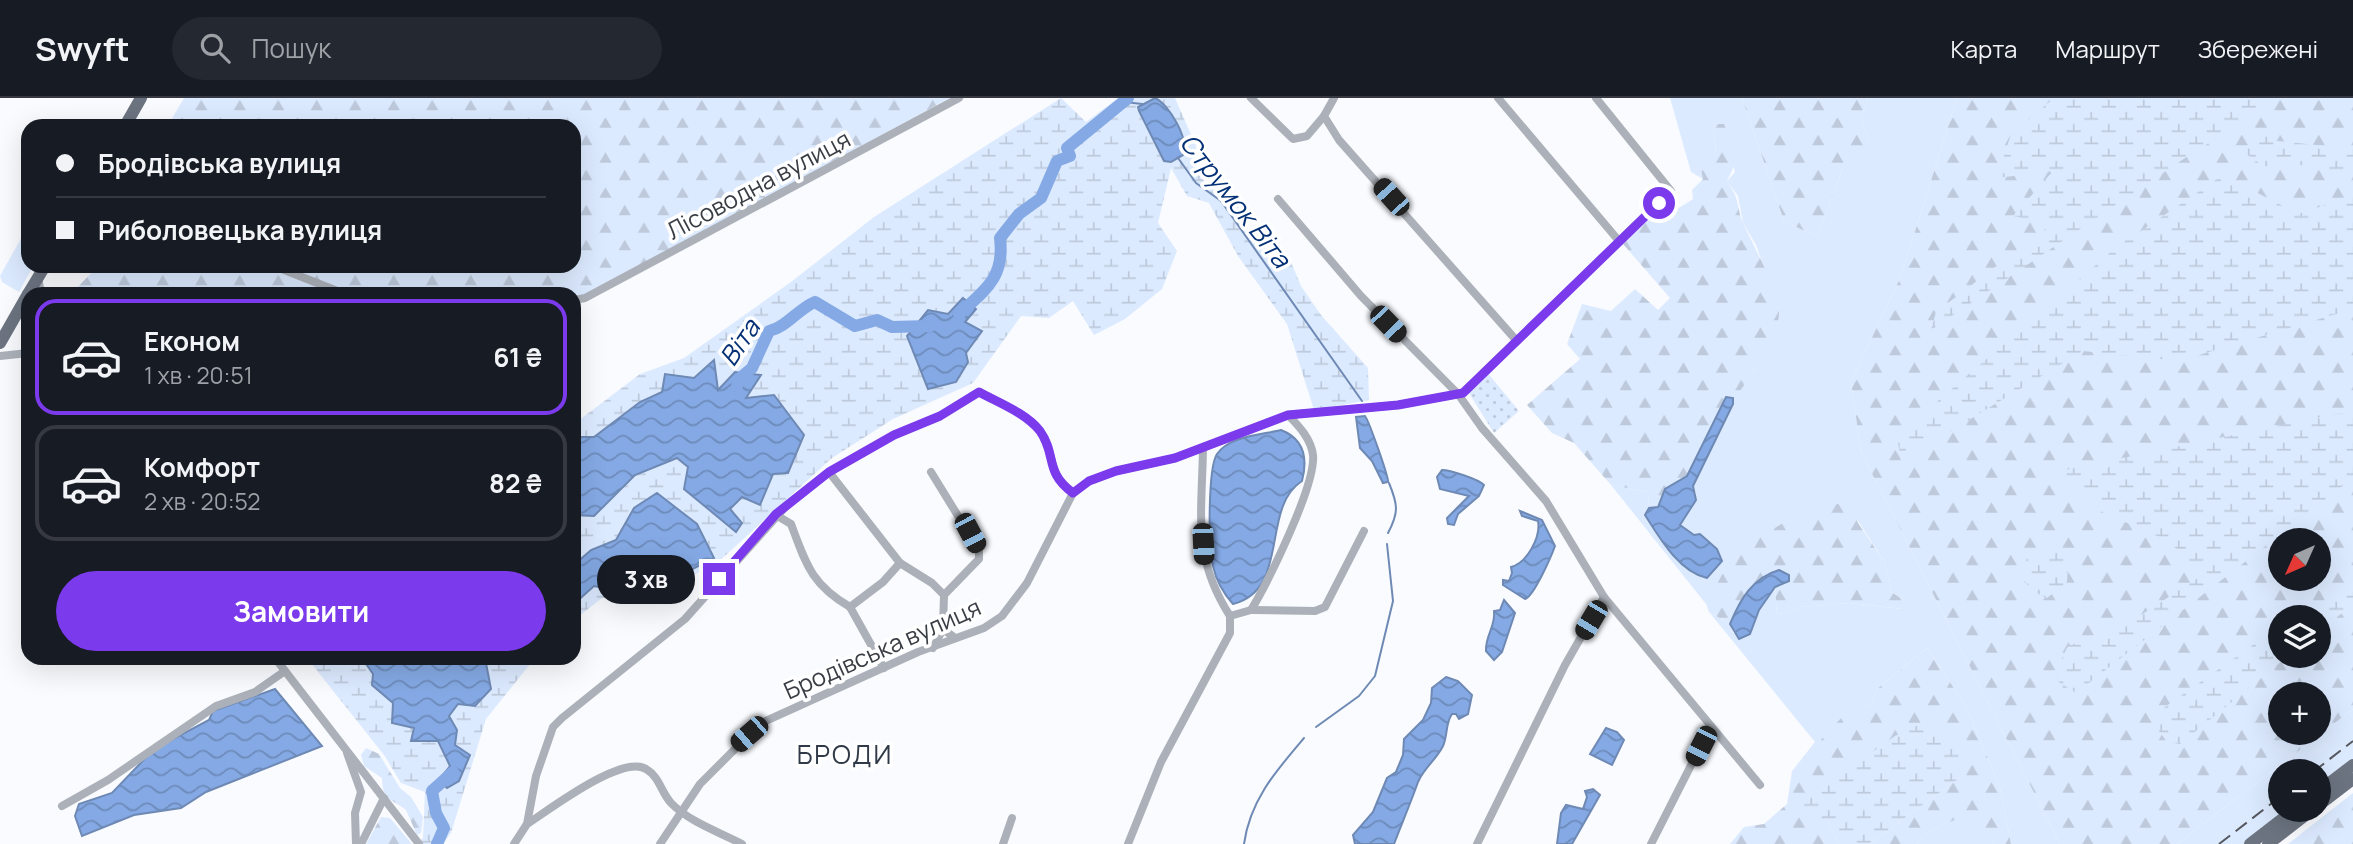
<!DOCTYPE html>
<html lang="uk">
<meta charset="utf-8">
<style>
body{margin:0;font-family:Manrope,sans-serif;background:#242831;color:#f1f3f6;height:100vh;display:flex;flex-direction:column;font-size:26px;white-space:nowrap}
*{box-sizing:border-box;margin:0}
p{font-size:23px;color:#9ea1a6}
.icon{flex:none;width:38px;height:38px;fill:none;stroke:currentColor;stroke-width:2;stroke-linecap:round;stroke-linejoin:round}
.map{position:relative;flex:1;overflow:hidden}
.side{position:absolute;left:21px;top:189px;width:560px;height:378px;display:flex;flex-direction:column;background:#171b24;border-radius:21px;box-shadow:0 7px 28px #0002}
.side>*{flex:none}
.hud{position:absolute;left:21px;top:21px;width:560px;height:154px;border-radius:21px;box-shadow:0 7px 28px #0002;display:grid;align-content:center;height:154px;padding:0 35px;background:#171b24}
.needle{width:46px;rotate:225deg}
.fabs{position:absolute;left:2268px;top:430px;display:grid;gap:14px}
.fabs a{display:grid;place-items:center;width:63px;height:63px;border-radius:50%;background:#171b24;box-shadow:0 7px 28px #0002;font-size:35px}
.end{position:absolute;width:32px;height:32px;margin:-16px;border:9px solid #7c3aed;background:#fff;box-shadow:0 0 0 4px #fff}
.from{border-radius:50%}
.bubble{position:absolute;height:49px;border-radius:24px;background:#171b24;box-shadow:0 7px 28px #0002;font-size:23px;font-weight:700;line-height:49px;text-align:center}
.car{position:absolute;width:21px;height:42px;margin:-21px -10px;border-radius:9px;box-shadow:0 0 5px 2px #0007;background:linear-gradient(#222 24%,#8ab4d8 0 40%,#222 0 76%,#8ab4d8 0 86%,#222 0)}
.hud b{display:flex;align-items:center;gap:24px;height:66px;font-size:26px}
.hud b+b{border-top:2px solid #363941}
.hud i{width:18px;height:18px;background:#f1f3f6}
ul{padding:12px 0 0;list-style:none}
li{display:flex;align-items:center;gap:21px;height:116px;margin:0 14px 10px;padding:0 21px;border:4px solid #363941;border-radius:21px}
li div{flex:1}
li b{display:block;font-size:26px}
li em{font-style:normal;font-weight:700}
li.on{border-color:#7c3aed}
li>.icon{width:63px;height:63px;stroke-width:1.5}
.action{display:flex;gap:14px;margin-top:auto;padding:14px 35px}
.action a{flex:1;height:80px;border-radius:42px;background:#7c3aed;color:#fff;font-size:28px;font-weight:700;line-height:80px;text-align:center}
header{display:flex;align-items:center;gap:42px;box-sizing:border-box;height:98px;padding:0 35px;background:#171b24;border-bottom:2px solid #363941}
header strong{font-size:33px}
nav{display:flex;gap:38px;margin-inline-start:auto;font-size:24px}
.search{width:490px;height:63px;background:#242831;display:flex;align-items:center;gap:18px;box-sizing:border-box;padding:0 24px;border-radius:38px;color:#9ea1a6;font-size:26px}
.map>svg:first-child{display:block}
.grass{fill:#dceaff}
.forest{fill:url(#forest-firs);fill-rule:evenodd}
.wetland{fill:url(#wetland-marsh)}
.park{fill:url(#park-dots)}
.water{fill:url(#water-waves);stroke:#6e89b4;stroke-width:2}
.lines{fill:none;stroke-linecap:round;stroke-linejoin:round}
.stream{stroke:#6e89b4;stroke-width:2}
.river{stroke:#84a9e4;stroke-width:12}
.street{stroke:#acb1b9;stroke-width:8}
.primary{stroke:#6c7481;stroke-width:12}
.rail{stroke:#565960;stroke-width:2;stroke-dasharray:14 7;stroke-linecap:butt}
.route{stroke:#7c3aed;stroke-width:9}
.labels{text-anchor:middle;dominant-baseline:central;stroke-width:7;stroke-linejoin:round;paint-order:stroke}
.street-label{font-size:24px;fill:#393d44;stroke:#fff}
.water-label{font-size:26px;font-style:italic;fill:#043075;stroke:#fff}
.neighbourhood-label{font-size:26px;letter-spacing:2px;fill:#313a48;stroke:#fff}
</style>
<header>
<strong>Swyft</strong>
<div class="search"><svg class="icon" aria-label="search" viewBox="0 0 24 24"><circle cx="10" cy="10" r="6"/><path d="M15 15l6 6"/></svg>Пошук</div>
<nav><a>Карта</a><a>Маршрут</a><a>Збережені</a></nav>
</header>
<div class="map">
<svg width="2353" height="746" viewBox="0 0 2353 746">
<defs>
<pattern id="forest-firs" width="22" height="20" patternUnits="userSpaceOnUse" patternTransform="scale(1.75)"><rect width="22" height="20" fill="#dceaff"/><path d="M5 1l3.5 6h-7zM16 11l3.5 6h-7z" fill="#becadc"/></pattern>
<pattern id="wetland-marsh" width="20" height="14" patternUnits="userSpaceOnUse" patternTransform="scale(1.75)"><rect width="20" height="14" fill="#dceaff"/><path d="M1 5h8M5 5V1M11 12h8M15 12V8" fill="none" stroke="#becadc"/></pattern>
<pattern id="park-dots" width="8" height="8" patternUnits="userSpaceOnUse" patternTransform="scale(1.75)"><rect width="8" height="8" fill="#dceaff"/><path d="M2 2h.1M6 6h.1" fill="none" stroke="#becadc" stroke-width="1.8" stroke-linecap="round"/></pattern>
<pattern id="water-waves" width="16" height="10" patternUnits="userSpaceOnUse" patternTransform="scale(1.75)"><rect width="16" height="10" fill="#84a9e4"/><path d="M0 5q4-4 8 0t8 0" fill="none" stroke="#6d8bba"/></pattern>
</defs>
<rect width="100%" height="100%" fill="#f9fbff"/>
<g class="grass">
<polygon points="1670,0 1742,0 1784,123 1817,139 1843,70 1869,42 1861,21 1868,0 1957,0 1901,178 1851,284 1861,354 2060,746 2011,746 2000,690 1966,608 1927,550 1878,590 1871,606 1842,620 1792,673 1815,644 1709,514 1730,526 1733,535 1750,536 1759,512 1775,489 1777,517 1801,509 1849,505 1902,511 1904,502 1891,494 1885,465 1858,423 1736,454 1706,506 1611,387 1648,394 1649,410 1645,417 1667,451 1699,478 1717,451 1701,436 1694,438 1680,428 1696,395 1693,388 1728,318 1733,300 1755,271 1777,226 1779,212 1756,147 1743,125 1738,98 1727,83 1735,74 1724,27 1713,26 1716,55 1703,81 1691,74"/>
<polygon points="28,128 28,168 33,168 19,194 2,184 0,178"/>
<polygon points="2353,611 2353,667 2319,693 2319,674 2280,674 2280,712 2294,712 2250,746 2177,746"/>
<polygon points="1969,715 1994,746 1916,746 1933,731"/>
</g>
<g class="forest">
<polygon points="184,0 950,0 574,203 574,196 77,196 74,193 98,168 574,168 574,28 213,28 170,24"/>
<polygon points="1742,0 1868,0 1861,21 1869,42 1863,63 1843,70 1817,139 1784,123"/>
<path d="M 1957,0 L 2353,0 L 2353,611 L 2177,746 L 2060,746 L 1861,354 L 1851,284 L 1901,178 ZM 2280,443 L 2319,443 L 2319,481 L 2280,481 ZM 2280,520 L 2319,520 L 2319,558 L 2280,558 ZM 2280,597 L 2319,597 L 2319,635 L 2280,635 Z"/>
<path d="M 1713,26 L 1724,26 L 1738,60 L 1727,83 C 1741,102 1736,110 1744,127 C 1754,149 1776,188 1779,212 C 1781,236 1749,280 1736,299 L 1726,299 L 1687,378 L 1665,391 L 1658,409 L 1649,410 L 1648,394 L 1611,387 L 1574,345 L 1552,335 L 1527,307 L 1580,261 L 1567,246 L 1582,206 L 1611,213 L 1635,191 L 1658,212 L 1670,200 L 1623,146 L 1649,121 L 1674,113 L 1693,101 L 1692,92 L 1703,81 L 1699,62 L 1716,54 Z"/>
<polygon points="1844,404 1885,465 1891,494 1904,502 1903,511 1849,505 1801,509 1777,517 1775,489 1781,486 1769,475 1750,491 1730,526 1709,514 1706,506 1734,455 1791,420"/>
<polygon points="1927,550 1966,608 2000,690 2011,746 1994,746 1969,716 1933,731 1916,746 1870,746 1962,678 1827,723 1839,746 1730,746 1744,729 1764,726 1787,706 1792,673 1842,619 1871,606 1878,590"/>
<path d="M 366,650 L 379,656 L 400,690 L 411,699 L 423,719 L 421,735 L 417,737 L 406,712 C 394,702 382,703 382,680 L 364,668 L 361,657 Z"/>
<polygon points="2353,695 2353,746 2288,746"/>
<polygon points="381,719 390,720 412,746 366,746"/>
</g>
<g class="wetland">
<polygon points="1061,0 1086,24 1118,0 1175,0 1196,48 1205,89 1236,95 1241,121 1261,148 1291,164 1301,188 1321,217 1368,270 1369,302 1314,312 1287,226 1238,158 1209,105 1187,98 1171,70 1158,125 1177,153 1162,191 1125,221 1094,237 1073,203 1049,220 1021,218 973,285 893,321 832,360 715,467 640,501 602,500 574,522 574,326 640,276 684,260 791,184 874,119"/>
<polygon points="2054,0 2281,0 2188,58 1931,232 1936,214 2052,126 2013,118 2053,73 1997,80 2011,36"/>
<polygon points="2259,36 2278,43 2353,51 2353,75 2341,78 2305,67 2263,68 2242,53"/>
<polygon points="2223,77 2298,116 2353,98 2353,211 2179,263 2083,253 1901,363 1897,338 2113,152"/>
<polygon points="2353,315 2353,380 2076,595 2057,583 2058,568 2068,548 2121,530 2201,478 2169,443 2104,415 2051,375 2334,316"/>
<polygon points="2048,450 2060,454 2068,467 2067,484 2047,500 2032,493 2020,477 2029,455"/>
<polygon points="2353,494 2353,506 2319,534 2319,520 2292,520"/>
<polygon points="2280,528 2280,558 2288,558 2180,646 2167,644 2156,629 2162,611"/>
<polygon points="307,560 535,560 486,621 451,735 443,746 415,746 423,740 425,694 401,685 384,657"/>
<path d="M 1927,623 C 1956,641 1959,643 1962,678 L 1870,746 L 1839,746 L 1827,723 L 1813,723 L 1801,704 L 1895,638 Z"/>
</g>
<polygon class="park" points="1486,273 1519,313 1494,335 1467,292"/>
<g class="water">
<path d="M 1155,0 C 1169,6 1190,42 1183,57 L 1171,64 L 1164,63 L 1139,13 L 1138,9 Z"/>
<polygon points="963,200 976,211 965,224 982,233 966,255 968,264 956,284 928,291 907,238 928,212 948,216"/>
<polygon points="714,262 718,292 735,274 761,277 746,300 774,297 804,337 788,375 773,376 760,407 742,399 730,411 742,425 736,434 684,391 688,369 677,360 635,377 594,418 574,417 576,339 594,339 640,304 662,294 665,276 694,280"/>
<path d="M 1726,299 L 1733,300 L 1733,306 L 1693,388 L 1696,402 L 1680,427 L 1694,437 L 1700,436 L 1717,451 L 1722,463 L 1707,480 C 1679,474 1659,439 1645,417 L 1649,410 L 1658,409 L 1665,391 L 1687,378 Z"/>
<path d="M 1365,318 C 1369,323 1389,380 1388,384 L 1383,385 L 1372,363 L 1360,350 L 1356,319 Z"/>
<path d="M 1281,332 C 1304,341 1308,360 1302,383 C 1260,410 1291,491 1233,506 C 1224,496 1216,482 1213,468 C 1208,452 1208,369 1217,356 C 1229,338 1261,337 1281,332 Z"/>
<path d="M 1442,372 C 1450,372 1478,381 1484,387 L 1479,398 L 1458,416 L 1454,427 L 1448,426 L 1447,420 L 1469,398 L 1440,391 L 1437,379 Z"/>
<polygon points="657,395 697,426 714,460 640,498 594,488 574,506 574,467 591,452 616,442 634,410"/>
<path d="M 1520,413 L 1542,422 L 1555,448 C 1551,459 1534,498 1525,501 L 1503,487 L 1503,482 L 1509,483 L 1512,475 L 1511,469 C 1527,465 1541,439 1538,423 L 1522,418 Z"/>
<path d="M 1779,472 L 1789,477 L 1789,483 L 1775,489 L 1759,512 L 1750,536 L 1739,541 L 1730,526 C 1740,502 1752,480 1779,472 Z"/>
<path d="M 1504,502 L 1515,515 L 1502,554 L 1494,562 L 1486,553 C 1485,538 1496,528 1494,513 L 1500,512 Z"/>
<polygon points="362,560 485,560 491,591 475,608 458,606 449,618 457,632 455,647 470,657 459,683 447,690 439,682 450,668 438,643 411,643 414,630 392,625 393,605 372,587 373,576"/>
<path d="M 1446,579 L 1458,583 L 1472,597 L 1468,616 L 1459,621 L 1456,616 L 1452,616 C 1445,626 1448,637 1443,648 C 1436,662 1424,670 1418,684 C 1411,704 1402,725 1394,746 L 1355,746 L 1353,737 L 1373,714 L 1387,680 L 1396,674 L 1403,657 L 1404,641 L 1423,622 L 1431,605 L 1432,590 Z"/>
<polygon points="275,591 322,648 206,694 181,710 134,717 82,738 75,718 79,706 112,695 154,651 209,622 213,613"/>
<polygon points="1606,630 1617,634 1624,642 1612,667 1590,656"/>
<polygon points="1593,691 1600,697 1572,746 1557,746 1561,715 1566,707 1583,711 1587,699 1585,693"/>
</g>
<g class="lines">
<g class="stream">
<polyline points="1125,4 1142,6"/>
<polyline points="1178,60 1196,85 1221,103 1362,303"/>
<path d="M 1388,435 C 1399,414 1398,407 1389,385"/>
<polyline points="1316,629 1359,598 1375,578 1393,503 1387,446"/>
<path d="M 1244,746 C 1250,702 1276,673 1304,640"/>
</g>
<g class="river">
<path d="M 959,216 C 985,192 1005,180 1000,140 L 1019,116 L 1041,100 L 1057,63 L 1070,58 L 1067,50 L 1128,0"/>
<path d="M 737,288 L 739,281 L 752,270 L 769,233 C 787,229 798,211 815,204 L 855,228 L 877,222 L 892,229 L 930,228"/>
<polyline points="437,746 444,730 436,715 432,693 453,674"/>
</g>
<g class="street">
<polyline points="1251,0 1293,41 1307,38 1324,18"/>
<polyline points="1334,0 1324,18 1339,42 1516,242"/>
<polyline points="1498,0 1619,143"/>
<polyline points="1278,101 1361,198 1458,296 1482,330 1546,403 1604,499 1760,687"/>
<polyline points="274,168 345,196"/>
<polyline points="38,179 41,196"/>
<polyline points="574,202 585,200 959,0"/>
<polyline points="0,258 28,255"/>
<path d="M 1203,350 C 1202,416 1192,459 1230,518"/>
<polyline points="829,374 900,465"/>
<polyline points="931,374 979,452 979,461 944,497"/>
<path d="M 776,417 L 791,426 C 806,466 811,486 850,509"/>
<polyline points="1251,512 1315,513 1325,509 1364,433"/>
<polyline points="933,550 943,531 955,540"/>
<polyline points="275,560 419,746"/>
<polyline points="884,570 850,509 883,484 900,465 932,485 944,497 943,531"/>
<polyline points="347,655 361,694 355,715 356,746"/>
<polyline points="62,708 108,682 216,608 255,594 285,573"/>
<path d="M 527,726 C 549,712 622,656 646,671 C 660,679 661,695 672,706 C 690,724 719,734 742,746"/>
<polyline points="361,746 384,700"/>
<path d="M 514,746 L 527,726 L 536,678 L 553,629 L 562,620 L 685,521 L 787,407 L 829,374 L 894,337 L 940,318 L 979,294 C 999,305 1026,315 1040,333 C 1056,356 1046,375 1073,395"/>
<polyline points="660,746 700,686 761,625 918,554 984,530 1002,518 1027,485 1073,395 1089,383 1116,373 1176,360 1288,317 1398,307 1463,295 1671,93 1596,0"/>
<polyline points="1003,746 1012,720"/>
<path d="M 1128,746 L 1161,664 L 1230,535 L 1230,518 L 1251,512 C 1268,484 1316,387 1313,357 C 1311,341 1299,328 1288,317"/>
<polyline points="1477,746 1565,567 1604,499"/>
<polyline points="1651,746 1711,628"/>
</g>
<g class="primary">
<polyline points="125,28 141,0"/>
<polyline points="28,196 45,168"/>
<polyline points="0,245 28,196"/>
<polyline points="2319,693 2353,667"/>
<polyline points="2319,707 2353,681"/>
<polyline points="2250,746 2294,712"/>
<polyline points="2268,746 2312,712"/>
</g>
<g class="rail">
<polyline points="2313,674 2353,643"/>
<polyline points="2219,746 2280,699"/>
</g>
</g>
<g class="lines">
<path class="route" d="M 719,481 L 776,416 L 829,374 L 894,337 L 940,318 L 979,294 C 999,305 1026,315 1040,333 C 1057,357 1044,374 1073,395 L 1089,383 L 1116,373 L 1175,360 L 1288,317 L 1398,307 L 1463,295 L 1659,105"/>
</g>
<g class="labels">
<g class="street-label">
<text transform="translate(758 86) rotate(-28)">Лісоводна вулиця</text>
<text transform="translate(882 550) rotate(-24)">Бродівська вулиця</text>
</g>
<g class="water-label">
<text transform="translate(1236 102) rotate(52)">Струмок Віта</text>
<text transform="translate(739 244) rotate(-56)">Віта</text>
</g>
<g class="neighbourhood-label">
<text x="845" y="656">БРОДИ</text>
</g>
</g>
</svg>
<div class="fabs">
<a><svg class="needle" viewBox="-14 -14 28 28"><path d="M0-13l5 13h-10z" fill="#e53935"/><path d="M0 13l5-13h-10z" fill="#9ea1a6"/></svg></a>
<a><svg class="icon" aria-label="layers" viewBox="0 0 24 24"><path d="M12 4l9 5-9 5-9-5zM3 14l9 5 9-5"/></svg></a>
<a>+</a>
<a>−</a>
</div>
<i class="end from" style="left:1659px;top:105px"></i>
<i class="end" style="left:719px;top:481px"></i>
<div class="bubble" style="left:597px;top:457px;width:98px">3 хв</div>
<i class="car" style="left:1391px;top:99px;rotate:318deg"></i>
<i class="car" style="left:1388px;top:226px;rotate:136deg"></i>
<i class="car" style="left:970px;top:435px;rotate:152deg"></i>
<i class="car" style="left:1203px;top:446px;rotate:177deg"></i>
<i class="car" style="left:1591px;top:522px;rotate:211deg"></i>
<i class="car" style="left:749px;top:636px;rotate:229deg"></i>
<i class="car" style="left:1701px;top:648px;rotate:207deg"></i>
<div class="hud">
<b><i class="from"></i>Бродівська вулиця</b>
<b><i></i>Риболовецька вулиця</b>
</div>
<section class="side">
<ul>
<li class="on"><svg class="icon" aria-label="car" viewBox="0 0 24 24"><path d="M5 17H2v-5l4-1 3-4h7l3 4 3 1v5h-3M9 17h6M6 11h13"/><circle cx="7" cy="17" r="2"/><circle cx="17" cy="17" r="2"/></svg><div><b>Економ</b><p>1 хв · 20:51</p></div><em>61 ₴</em></li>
<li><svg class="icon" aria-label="car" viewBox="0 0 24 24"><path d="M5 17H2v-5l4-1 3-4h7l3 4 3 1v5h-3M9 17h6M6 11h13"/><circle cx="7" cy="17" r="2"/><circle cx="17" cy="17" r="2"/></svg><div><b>Комфорт</b><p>2 хв · 20:52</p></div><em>82 ₴</em></li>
</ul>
<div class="action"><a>Замовити</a></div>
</section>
</div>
